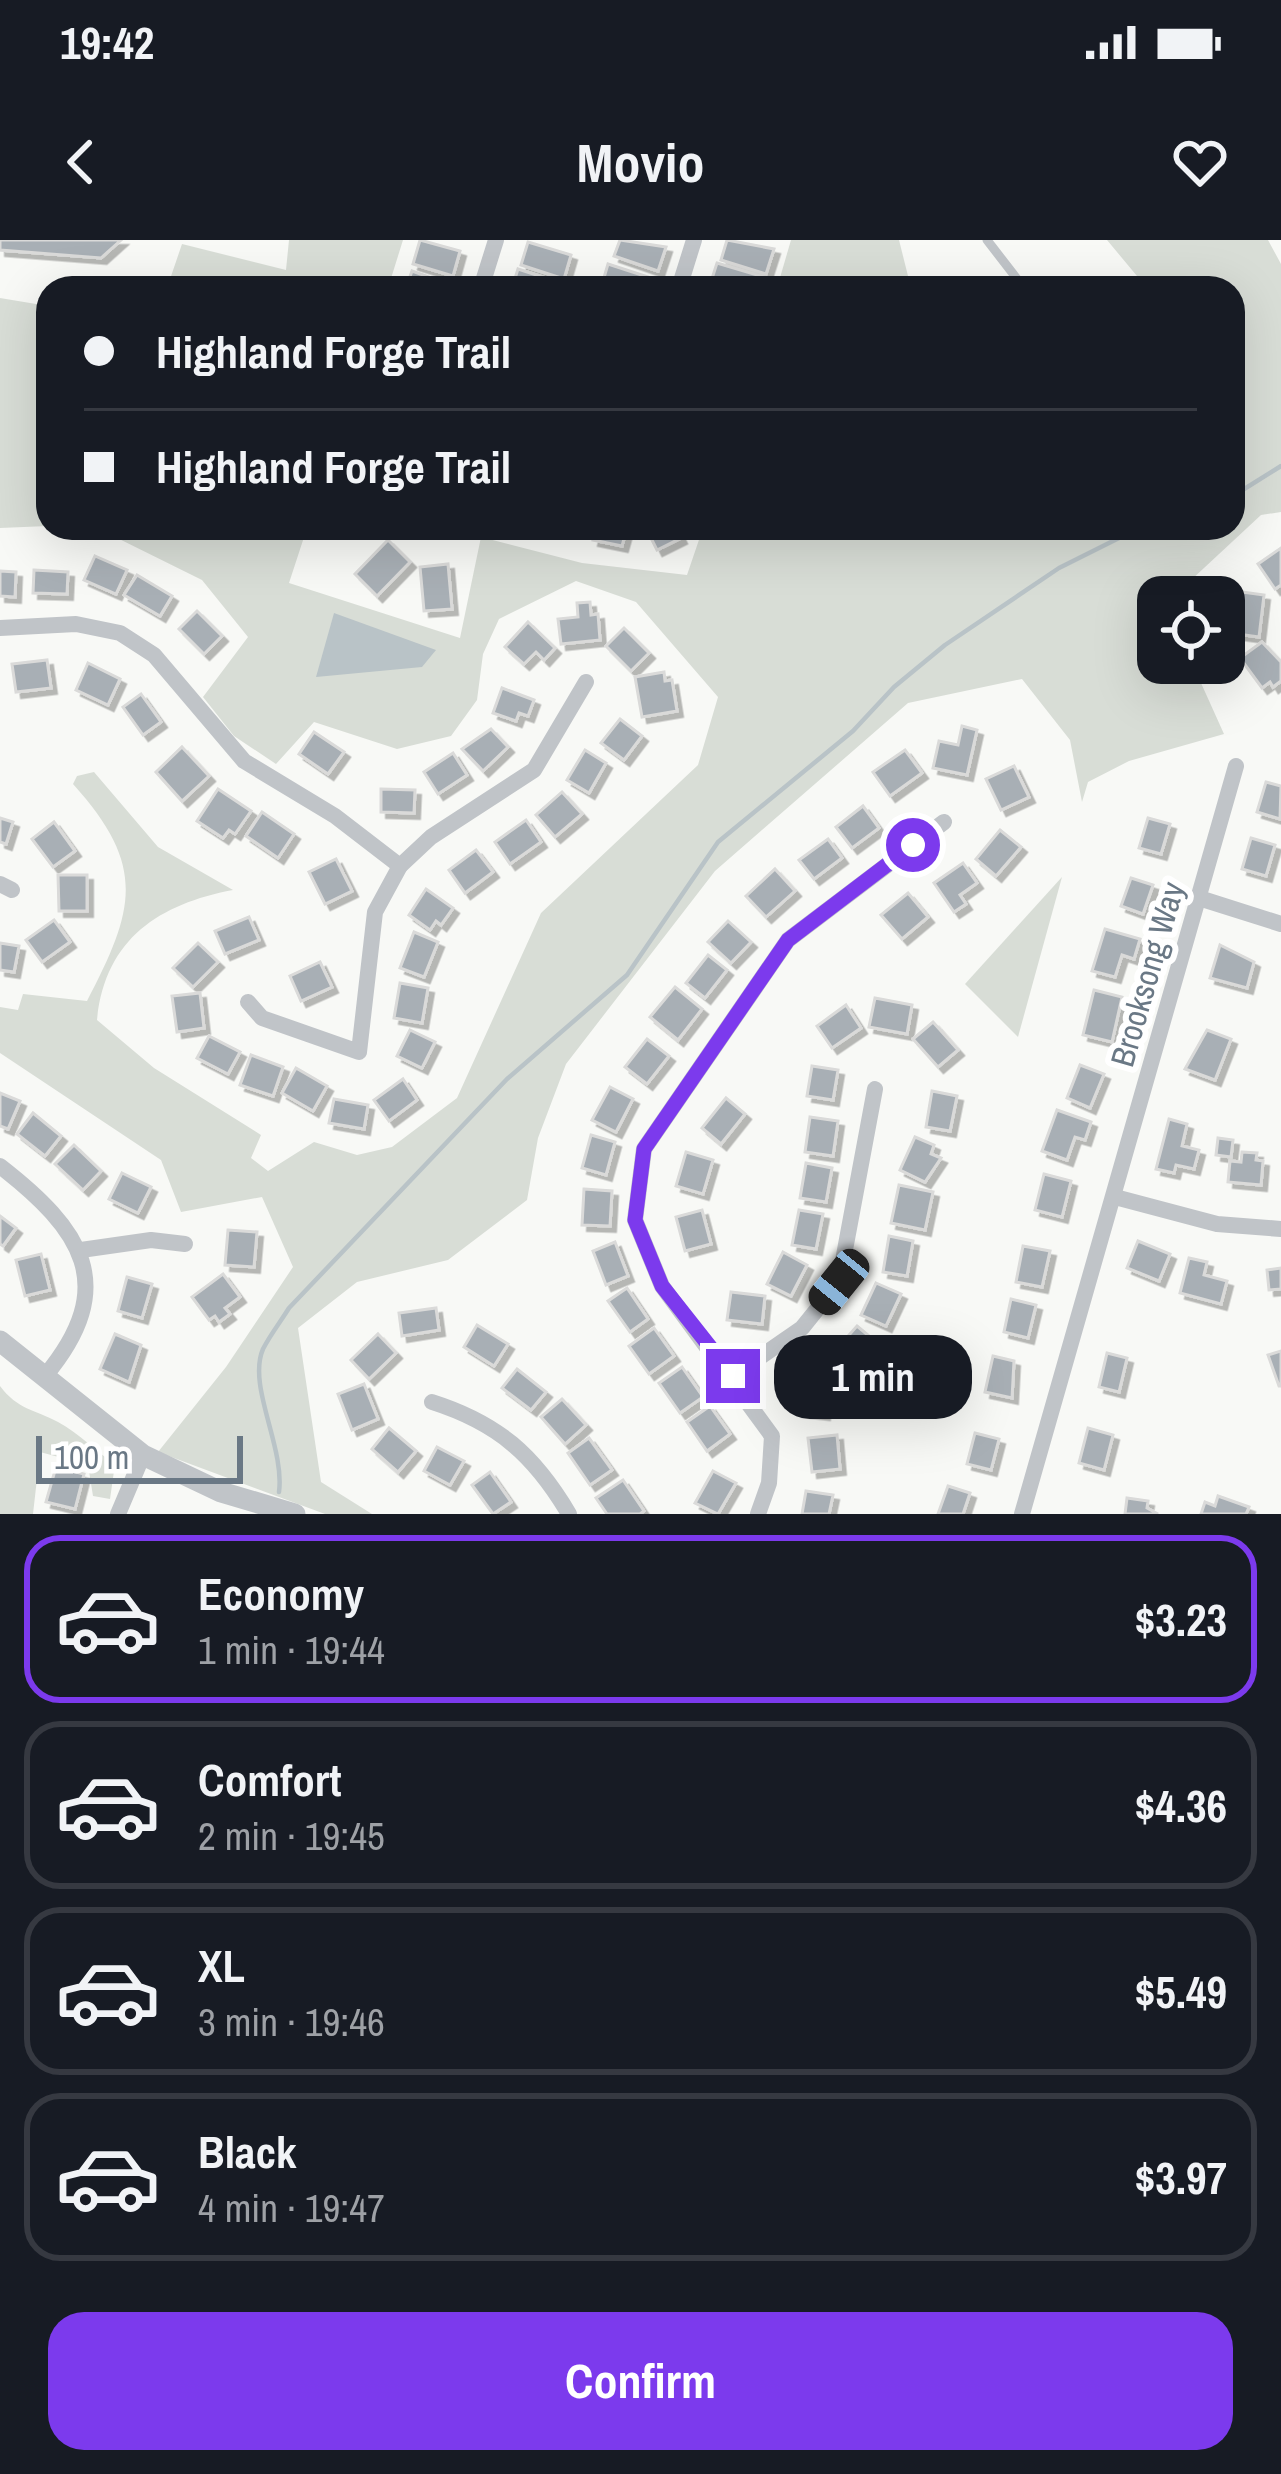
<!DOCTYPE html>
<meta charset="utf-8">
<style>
body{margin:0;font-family:"Archivo Narrow",sans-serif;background:#242831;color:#f1f3f6;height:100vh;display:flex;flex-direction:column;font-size:45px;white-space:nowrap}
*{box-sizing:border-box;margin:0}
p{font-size:39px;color:#9ea1a6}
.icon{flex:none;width:66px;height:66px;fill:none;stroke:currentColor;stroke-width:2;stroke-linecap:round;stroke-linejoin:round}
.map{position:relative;height:1274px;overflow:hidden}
.side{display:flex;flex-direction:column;background:#171b24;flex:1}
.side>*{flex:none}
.hud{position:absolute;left:36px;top:36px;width:1209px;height:264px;border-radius:36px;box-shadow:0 12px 48px #0002;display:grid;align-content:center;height:264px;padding:0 48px;background:#171b24}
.buttons{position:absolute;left:1137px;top:336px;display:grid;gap:24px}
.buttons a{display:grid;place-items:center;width:108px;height:108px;border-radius:24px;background:#171b24;box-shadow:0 12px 48px #0002;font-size:60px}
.scale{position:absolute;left:36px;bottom:30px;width:207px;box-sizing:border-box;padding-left:12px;border:6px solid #6a7885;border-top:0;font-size:33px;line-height:42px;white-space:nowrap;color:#6a7885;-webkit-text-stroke:9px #fff;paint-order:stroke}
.end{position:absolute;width:54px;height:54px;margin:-27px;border:15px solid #7c3aed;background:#fff;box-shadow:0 0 0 6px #fff}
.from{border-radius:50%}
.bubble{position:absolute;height:84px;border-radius:36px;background:#171b24;box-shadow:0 12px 48px #0002;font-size:39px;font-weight:700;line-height:84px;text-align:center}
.car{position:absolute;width:36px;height:72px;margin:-36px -18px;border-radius:15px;box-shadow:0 0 9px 3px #0007;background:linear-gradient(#222 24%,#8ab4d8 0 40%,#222 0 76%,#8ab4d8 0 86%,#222 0)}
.hud b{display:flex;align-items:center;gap:42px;height:114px;font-size:45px}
.hud b+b{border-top:3px solid #363941}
.hud i{width:30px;height:30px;background:#f1f3f6}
ul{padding:21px 0 0;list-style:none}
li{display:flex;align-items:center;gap:36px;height:168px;margin:0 24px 18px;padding:0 24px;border:6px solid #363941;border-radius:36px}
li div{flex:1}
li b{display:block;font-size:45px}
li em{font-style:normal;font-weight:700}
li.current{border-color:#7c3aed}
li>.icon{width:108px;height:108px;stroke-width:1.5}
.action{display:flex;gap:24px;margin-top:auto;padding:24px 48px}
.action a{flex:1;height:138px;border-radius:36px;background:#7c3aed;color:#fff;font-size:48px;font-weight:700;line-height:138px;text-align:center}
.status{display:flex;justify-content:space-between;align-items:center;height:84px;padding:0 60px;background:#171b24;direction:ltr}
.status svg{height:33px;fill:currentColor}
header{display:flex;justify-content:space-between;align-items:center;height:156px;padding:0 48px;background:#171b24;font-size:54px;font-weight:700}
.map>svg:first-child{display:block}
.green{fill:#d8ddd6}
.water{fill:#b9c3c7}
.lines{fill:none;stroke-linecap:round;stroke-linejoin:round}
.stream{stroke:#b9c3c7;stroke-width:4.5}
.building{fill:#a8afb5;stroke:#dadad9;stroke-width:3;filter:url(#shadow)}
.service{stroke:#c0c4c8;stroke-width:9}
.minor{stroke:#c0c4c8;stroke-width:16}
.tertiary{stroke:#c0c4c8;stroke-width:21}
.route{stroke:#7c3aed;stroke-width:15}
.labels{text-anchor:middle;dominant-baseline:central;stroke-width:12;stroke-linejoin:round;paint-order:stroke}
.street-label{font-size:33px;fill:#6a7885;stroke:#fff}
</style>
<div class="status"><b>19:42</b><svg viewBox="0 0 49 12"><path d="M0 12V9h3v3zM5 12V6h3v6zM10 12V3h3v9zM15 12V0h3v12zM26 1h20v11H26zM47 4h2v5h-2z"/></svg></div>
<header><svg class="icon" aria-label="back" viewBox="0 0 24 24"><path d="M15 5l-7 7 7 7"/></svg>Movio<svg class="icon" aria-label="heart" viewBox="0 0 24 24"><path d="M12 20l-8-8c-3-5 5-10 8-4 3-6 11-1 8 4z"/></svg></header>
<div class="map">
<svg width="1281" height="1274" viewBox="0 0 1281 1274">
<defs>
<filter id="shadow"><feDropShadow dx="5.5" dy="5.5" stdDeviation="0" flood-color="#0004"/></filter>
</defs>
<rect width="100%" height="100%" fill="#f8f9f6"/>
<g class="green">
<polygon points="289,0 403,0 388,48 167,48 182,4 286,30"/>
<polygon points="791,0 899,0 911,48 777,48"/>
<path d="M 1107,0 L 1268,0 L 1281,24 L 1281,272 L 1261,275 L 1190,341 L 1192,357 L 1158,357 L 1158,423 L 1192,423 L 1224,494 L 1129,521 L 1088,542 L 1082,562 L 1070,500 L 1022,439 L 908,463 L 715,631 L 566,824 L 538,898 L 527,960 L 448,1020 L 357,1042 L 298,1088 L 321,1242 L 372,1274 L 325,1274 L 158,1212 L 226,1127 L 293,1027 L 262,957 L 181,972 L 161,920 L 0,813 L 0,767 L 18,770 L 23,754 L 87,761 C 135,669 147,626 73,544 L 77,536 L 94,532 L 158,607 L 233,650 C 159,664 105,699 97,780 L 154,828 L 261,895 L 251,918 L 268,931 L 314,902 L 357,915 L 392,907 L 457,858 L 541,673 L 698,525 L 718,457 L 636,362 L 576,341 L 499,379 L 483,414 L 477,460 L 451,496 L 397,509 L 314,482 L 276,524 L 234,496 L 203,457 L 248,397 L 202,340 L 97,288 L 307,288 L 289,343 L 460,398 L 481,297 L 582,323 L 687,335 L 703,288 L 1233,288 L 1233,48 L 1147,48 Z"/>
<polygon points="0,58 48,66 48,286 0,288"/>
<polygon points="1062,637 1018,797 965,744"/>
<path d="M 0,1146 C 18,1170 34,1169 58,1182 C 79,1193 95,1211 115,1224 L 110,1259 L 93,1256 L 88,1225 L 40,1212 L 33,1274 L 0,1274 Z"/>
</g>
<polygon class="water" points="334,373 436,410 422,427 316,437"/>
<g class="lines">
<g class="stream">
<polyline points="1233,256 1281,226"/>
<path d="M 279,1252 C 285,1207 247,1146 263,1109 C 270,1095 281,1081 289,1068 L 507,839 L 627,735 L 718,602 L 853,491 L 894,447 L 945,405 L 1059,328 L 1139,288"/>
</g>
</g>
<g class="building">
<polygon points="0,0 121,0 101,18 0,10"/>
<polygon points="420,0 460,11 453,36 413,24"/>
<polygon points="620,0 666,7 658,31 614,16"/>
<polygon points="727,0 774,9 766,34 721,20"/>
<polygon points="528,2 571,15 564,39 521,25"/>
<polygon points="717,23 764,37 761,48 709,48"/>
<polygon points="608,24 651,38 648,48 601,48"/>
<polygon points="518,29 561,43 560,48 512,48"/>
<polygon points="412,31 459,48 406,48"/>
<polygon points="596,288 627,288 622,306 593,300"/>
<polygon points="646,288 676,288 681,298 657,310"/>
<polygon points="388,300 410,322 377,356 355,334"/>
<polygon points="1281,308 1281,345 1275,349 1258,324"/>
<polygon points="95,316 127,330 116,354 84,340"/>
<polygon points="448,324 452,369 424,371 420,327"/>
<polygon points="34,330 68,332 67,354 33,353"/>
<polygon points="0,331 16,332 15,357 0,356"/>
<polygon points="137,335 172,356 160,376 124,355"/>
<polygon points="1235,351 1264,355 1259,397 1230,393"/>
<polygon points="590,362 591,375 598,374 600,400 561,404 558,379 578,377 577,363"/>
<polygon points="197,371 222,396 204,414 179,389"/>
<polygon points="528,382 555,408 544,420 536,412 524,424 505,407"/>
<polygon points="624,388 649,413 631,431 606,406"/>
<polygon points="1262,402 1281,422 1281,441 1273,447 1270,442 1262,448 1240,418"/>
<polygon points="47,420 51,448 16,452 12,424"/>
<polygon points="88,423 120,439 108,465 76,450"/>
<polygon points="664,432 665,441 672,440 677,471 642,477 635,437"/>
<polygon points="502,448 534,460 528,476 519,473 516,481 493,473"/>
<polygon points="141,454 161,482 143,495 123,467"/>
<polygon points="620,479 642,496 624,520 601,503"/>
<polygon points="962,486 977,490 967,535 933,528 939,501 958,505"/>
<polygon points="491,489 508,507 483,531 462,509"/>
<polygon points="314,492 344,512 328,534 299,514"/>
<polygon points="182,507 209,536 182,561 156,532"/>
<polygon points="585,510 606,523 589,553 567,540"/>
<polygon points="905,510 922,533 890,556 873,532"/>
<polygon points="453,513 467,535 438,554 424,532"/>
<polygon points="1014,526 1029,557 1001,570 986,539"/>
<polygon points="1266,542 1281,546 1280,579 1257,572"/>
<polygon points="218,549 251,571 235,594 229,590 223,598 197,581"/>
<polygon points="381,549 415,550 414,573 381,572"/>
<polygon points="562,552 582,574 555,597 536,575"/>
<polygon points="863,566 879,588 852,608 836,587"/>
<polygon points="262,572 294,594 278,618 246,596"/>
<polygon points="0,578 13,582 6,604 0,602"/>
<polygon points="1148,578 1170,584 1161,614 1139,608"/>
<polygon points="526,580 541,602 510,624 495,602"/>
<polygon points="54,582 75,611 53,627 32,599"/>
<polygon points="1000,590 1021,607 996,636 976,619"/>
<polygon points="1251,598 1275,605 1266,636 1242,629"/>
<polygon points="828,599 842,618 814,639 799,620"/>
<polygon points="476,610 493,632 465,653 449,630"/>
<polygon points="336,619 352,651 325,664 309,632"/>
<polygon points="963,623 977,643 960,655 966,664 954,672 934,643"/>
<polygon points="775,629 795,651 766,677 746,656"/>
<polygon points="58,635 87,635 87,671 59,671"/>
<polygon points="1131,638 1153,645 1143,674 1121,666"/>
<polygon points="426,649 453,668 441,685 436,681 430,690 409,675"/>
<polygon points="908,653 928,677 902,699 881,675"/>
<polygon points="249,677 259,700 225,714 215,691"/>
<polygon points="54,680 70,702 42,722 26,700"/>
<polygon points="728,681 751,702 731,723 708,702"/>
<polygon points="1105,689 1140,699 1134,719 1122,715 1115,737 1092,731"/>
<polygon points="414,692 438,702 424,737 400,728"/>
<polygon points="0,703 19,706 14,732 0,730"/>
<polygon points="198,703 218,722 193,747 173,728"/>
<polygon points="1220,705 1254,722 1247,748 1210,738"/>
<polygon points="708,715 727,730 705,758 686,743"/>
<polygon points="320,722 332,747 301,761 290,736"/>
<polygon points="400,743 428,748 422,783 394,778"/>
<polygon points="675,747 702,769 678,800 650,777"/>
<polygon points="1094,750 1122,757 1112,802 1083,795"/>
<polygon points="200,753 204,788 177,792 172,756"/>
<polygon points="875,758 912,765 907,794 869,787"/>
<polygon points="846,765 861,788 832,808 817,786"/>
<polygon points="933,782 958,810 938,827 913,799"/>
<polygon points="410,790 435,802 422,828 397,816"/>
<polygon points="1207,790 1231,799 1215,840 1185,829"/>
<polygon points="209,796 240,812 228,834 197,818"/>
<polygon points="647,799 669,816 647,844 625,827"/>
<polygon points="251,815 283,827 273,856 240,845"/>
<polygon points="1080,825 1104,834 1090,868 1067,858"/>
<polygon points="812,826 838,830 833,860 807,856"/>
<polygon points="296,828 327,846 313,871 282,853"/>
<polygon points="403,839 417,860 389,881 374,860"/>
<polygon points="610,847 633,859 616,892 592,880"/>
<polygon points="932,851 957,856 950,891 926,887"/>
<polygon points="0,853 20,861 8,889 0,886"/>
<polygon points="726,858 745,874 721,904 702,888"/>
<polygon points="334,859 368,865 364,889 329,883"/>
<polygon points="1057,870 1091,882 1085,900 1075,897 1067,920 1042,911"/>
<polygon points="33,873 61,896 45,916 17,894"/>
<polygon points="810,877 838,881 833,916 805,912"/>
<polygon points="1169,879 1187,884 1182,906 1199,910 1194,929 1176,925 1174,933 1156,929"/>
<polygon points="591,895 615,902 606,935 582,928"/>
<polygon points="915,897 934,905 931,914 941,918 925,942 900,930"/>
<polygon points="1218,898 1233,900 1231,917 1216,915"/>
<polygon points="74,905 101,931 83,950 55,924"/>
<polygon points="686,912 713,920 703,954 676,946"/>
<polygon points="1242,912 1257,913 1256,920 1263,921 1261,945 1228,942 1230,921 1241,922"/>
<polygon points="806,923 832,928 826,962 800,958"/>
<polygon points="122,933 151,947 138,973 109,959"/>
<polygon points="1044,934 1071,941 1062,977 1035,970"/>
<polygon points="899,945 933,952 925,990 891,983"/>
<polygon points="584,949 612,951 610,986 582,985"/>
<polygon points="702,970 711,1004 685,1011 676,977"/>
<polygon points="799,970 823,974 816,1009 792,1005"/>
<polygon points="0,976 16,988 3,1006 0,1004"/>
<polygon points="228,990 257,992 254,1027 225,1025"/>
<polygon points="889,996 913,1001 907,1036 883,1032"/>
<polygon points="1138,1001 1170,1014 1159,1041 1127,1028"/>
<polygon points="615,1002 628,1036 606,1045 593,1011"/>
<polygon points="1023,1006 1050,1011 1042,1047 1016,1042"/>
<polygon points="783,1012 807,1025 791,1056 767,1044"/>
<polygon points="41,1014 50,1050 25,1056 16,1020"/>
<polygon points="1189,1018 1207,1022 1204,1035 1227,1041 1221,1064 1180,1053"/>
<polygon points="1281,1028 1281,1049 1269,1050 1267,1030"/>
<polygon points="223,1034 240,1057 225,1068 230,1074 219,1082 215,1076 209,1080 192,1057"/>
<polygon points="127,1037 152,1044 142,1078 118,1071"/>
<polygon points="876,1043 901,1054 886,1086 861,1075"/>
<polygon points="627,1048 648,1079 630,1092 608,1061"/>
<polygon points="731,1052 765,1056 762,1084 727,1080"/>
<polygon points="1011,1059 1036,1065 1028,1098 1004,1092"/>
<polygon points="436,1068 439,1090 402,1096 399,1073"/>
<polygon points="477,1085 508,1104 494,1126 464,1107"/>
<polygon points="857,1086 876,1102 852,1129 834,1112"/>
<polygon points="654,1088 674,1116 649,1134 629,1106"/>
<polygon points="115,1094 141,1105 129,1142 100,1129"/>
<polygon points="378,1094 396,1113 369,1139 351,1120"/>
<polygon points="1281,1111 1281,1146 1279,1146 1268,1115"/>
<polygon points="1107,1113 1127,1118 1119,1152 1099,1147"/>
<polygon points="993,1116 1014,1121 1012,1158 985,1152"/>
<polygon points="682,1127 703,1157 680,1173 659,1143"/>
<polygon points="517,1129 546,1152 531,1170 502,1148"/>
<polygon points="801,1136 827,1138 824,1174 797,1171"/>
<polygon points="364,1144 378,1179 352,1190 338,1154"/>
<polygon points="562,1159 586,1185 565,1204 541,1177"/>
<polygon points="710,1166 730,1194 707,1211 687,1182"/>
<polygon points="389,1188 416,1211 398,1232 372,1209"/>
<polygon points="1088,1188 1113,1195 1104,1230 1079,1223"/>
<polygon points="975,1193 999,1199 991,1230 967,1224"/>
<polygon points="837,1195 840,1229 812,1232 808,1198"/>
<polygon points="589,1198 612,1230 590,1245 568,1213"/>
<polygon points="437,1207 464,1221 450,1245 424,1231"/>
<polygon points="56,1227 84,1234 75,1269 46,1262"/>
<polygon points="713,1231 736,1243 718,1274 695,1263"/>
<polygon points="490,1232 511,1262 493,1274 472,1245"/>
<polygon points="623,1240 644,1271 640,1274 607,1274 596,1258"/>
<polygon points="948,1246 970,1253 963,1274 938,1274"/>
<polygon points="806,1251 833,1255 829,1274 802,1274"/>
<polygon points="1218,1256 1249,1267 1246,1274 1201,1274 1205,1262 1215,1266"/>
<polygon points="1127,1258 1148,1261 1147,1268 1158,1274 1125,1274"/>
</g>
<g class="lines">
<polyline class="service" points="987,0 1024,48"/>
<g class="minor">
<polyline points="481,48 496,0"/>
<polyline points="679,48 694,0"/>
<polyline points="0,388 76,384 120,393 154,415 244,521 335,576 400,626"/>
<polyline points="0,644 12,650"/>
<polyline points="1199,658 1281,684"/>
<polyline points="248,762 262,778 359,812 375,672 400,626 431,597 534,530 586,442"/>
<path d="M 0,926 C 81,989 121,1045 45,1136"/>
<polyline points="1115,957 1217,984 1281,989"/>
<polyline points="81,1010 151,1000 185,1004"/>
<polyline points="733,1136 802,1088 839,1042 875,849"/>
<path d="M 432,1162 C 498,1183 534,1215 569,1274"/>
<polyline points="118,1274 143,1215"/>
<polyline points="758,1274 769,1243 772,1196 662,1046 635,980 644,909 788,700 944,582"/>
<polyline points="1022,1274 1236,526"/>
</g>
<polyline class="tertiary" points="0,1101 143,1215 221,1252 295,1274"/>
</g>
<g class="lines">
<polyline class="route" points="733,1136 662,1046 635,980 644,909 788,700 913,605"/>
</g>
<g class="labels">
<g class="street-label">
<text transform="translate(1147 734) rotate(-74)">Brooksong Way</text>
</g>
</g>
</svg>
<div class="buttons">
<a><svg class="icon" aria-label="locate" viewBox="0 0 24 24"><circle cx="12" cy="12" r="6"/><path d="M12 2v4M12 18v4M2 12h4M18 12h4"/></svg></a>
</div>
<div class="scale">100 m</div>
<i class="end from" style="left:913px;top:605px"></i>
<i class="end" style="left:733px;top:1136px"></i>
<div class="bubble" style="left:774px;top:1095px;width:198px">1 min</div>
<i class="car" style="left:839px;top:1042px;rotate:219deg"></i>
<div class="hud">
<b><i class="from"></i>Highland Forge Trail</b>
<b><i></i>Highland Forge Trail</b>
</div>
</div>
<section class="side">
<ul>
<li class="current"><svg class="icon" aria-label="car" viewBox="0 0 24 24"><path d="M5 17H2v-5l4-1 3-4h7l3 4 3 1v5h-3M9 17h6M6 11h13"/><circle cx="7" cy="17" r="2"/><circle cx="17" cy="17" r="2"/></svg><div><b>Economy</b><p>1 min · 19:44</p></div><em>$3.23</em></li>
<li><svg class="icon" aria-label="car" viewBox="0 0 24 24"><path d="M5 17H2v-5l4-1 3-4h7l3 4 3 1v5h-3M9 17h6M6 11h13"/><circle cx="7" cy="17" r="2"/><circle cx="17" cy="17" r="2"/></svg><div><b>Comfort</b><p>2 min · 19:45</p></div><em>$4.36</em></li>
<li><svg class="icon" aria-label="car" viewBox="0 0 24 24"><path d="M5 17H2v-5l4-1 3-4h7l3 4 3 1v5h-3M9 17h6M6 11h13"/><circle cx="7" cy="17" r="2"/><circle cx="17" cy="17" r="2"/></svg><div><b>XL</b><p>3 min · 19:46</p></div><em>$5.49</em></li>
<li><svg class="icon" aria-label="car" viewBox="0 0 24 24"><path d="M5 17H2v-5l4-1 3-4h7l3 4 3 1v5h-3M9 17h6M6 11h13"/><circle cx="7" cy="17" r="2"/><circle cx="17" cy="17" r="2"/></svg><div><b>Black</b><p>4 min · 19:47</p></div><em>$3.97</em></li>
</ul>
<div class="action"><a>Confirm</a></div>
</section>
